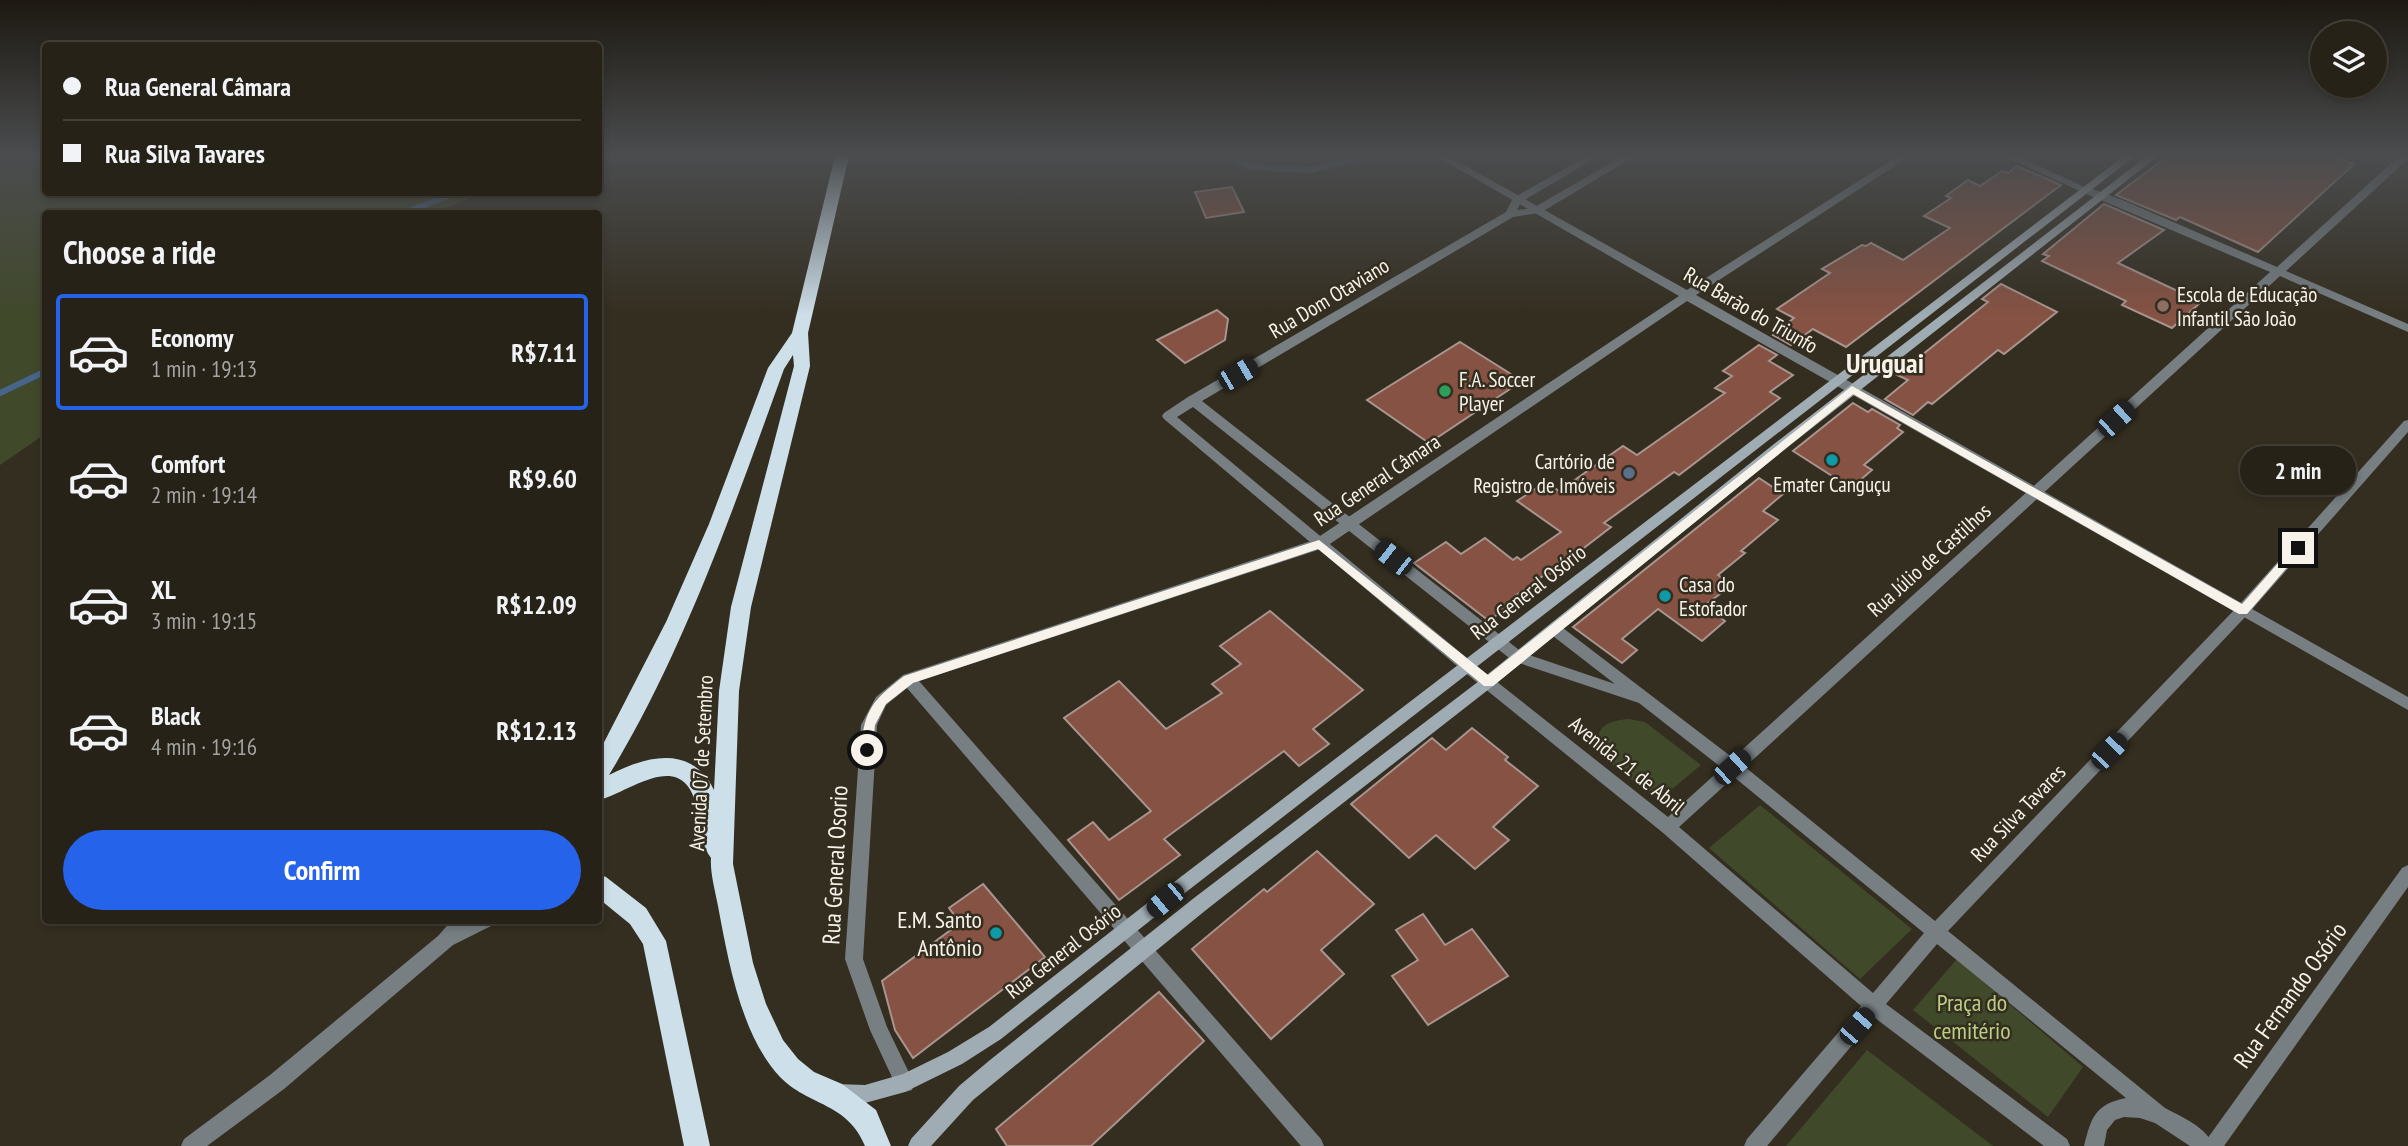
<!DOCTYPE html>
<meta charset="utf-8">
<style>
body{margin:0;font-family:"PT Sans Narrow",sans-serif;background:#2f2a21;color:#f1f3f6;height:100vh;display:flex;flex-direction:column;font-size:26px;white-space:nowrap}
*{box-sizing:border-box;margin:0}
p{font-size:23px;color:#a4a4a2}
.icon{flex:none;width:38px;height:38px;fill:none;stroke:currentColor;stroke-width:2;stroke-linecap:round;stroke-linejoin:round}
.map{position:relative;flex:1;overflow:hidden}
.panel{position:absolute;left:42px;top:210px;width:560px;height:714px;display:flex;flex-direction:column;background:#272218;border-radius:7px;box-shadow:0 4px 10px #0003,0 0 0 2px #433f37}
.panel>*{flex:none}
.top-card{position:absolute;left:42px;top:42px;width:560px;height:154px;border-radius:7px;box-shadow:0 4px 10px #0003,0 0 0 2px #433f37;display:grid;align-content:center;height:154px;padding:0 21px;background:#272218}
.controls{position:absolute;left:2310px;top:21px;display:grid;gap:14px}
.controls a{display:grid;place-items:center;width:77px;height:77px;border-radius:50%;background:#272218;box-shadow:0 4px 10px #0003,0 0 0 2px #433f37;font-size:35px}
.end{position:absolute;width:32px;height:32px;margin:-16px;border:9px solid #f7f3ea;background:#111;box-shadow:0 0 0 4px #111}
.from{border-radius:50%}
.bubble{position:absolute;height:49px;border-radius:24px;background:#272218;box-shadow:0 4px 10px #0003,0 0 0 2px #433f37;font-size:23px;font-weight:700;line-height:49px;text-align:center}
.car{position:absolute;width:21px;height:42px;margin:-21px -10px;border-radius:9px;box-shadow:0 0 5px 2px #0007;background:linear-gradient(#222 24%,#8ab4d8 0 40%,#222 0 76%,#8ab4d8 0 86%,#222 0)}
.top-card b{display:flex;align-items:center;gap:24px;height:66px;font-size:26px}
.top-card b+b{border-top:2px solid #433f37}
.top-card i{width:18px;height:18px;background:#f1f3f6}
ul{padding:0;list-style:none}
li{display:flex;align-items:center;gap:21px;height:116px;margin:0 14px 10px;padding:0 7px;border:4px solid transparent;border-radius:7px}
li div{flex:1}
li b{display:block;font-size:26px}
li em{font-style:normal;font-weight:700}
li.on{border-color:#2563eb}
li>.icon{width:63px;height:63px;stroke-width:1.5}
h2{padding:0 21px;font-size:32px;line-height:84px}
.cta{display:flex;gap:14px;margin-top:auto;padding:14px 21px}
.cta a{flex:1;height:80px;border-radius:42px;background:#2563eb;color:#fff;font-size:28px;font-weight:700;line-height:80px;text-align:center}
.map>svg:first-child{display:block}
.green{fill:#41492b}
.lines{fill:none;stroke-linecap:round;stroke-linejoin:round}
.stream{stroke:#47648b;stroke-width:6}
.building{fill:#855243;stroke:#a9958f;stroke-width:2}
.minor{fill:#777f83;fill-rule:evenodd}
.tertiary{fill:#777f83;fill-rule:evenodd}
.secondary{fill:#9facb3;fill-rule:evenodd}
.trunk{fill:#cddfe9;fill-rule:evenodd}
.route{fill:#f7f3ea}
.education-dot{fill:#8d6e63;stroke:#342e20;stroke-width:2.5}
.leisure-dot{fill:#2e9e5b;stroke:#342e20;stroke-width:2.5}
.culture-dot{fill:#0f9aa8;stroke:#342e20;stroke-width:2.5}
.service-dot{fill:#5c6f8a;stroke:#342e20;stroke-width:2.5}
.labels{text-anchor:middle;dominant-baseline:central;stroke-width:5;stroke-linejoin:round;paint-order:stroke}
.poi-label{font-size:21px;fill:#f7f3ea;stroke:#342e20;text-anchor:start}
.street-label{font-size:21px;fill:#f7f3ea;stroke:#342e20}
.near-street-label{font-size:24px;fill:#f7f3ea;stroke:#342e20}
.near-poi-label{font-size:24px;fill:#f7f3ea;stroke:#342e20;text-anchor:end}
.near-park-label{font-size:24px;fill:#bacf83;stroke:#342e20}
.district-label{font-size:28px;font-weight:bold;fill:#f7f3ea;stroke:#342e20}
</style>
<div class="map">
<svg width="2408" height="1146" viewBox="0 0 2408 1146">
<rect width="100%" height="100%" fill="#342e20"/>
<g class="green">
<polygon points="0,156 45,156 46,192 483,193 431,214 46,214 45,434 0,465"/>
<path d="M 1629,719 L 1645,722 L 1701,765 L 1659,800 L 1602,757 C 1591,730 1603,721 1629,719 Z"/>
<polygon points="1760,805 1912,929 1860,979 1709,848"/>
<polygon points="1957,959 2083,1067 2048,1117 1913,1010"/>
<polygon points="1867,1050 1993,1146 1786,1146"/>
</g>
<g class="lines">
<g class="stream">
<polyline points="1230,156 1250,167 1310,170 1367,156"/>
<polyline points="401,214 458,192"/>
<polyline points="0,393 46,371"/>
</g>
</g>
<g class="building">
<polygon points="2168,156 2334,156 2354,164 2258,252 2180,217 2176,220 2116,195"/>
<polygon points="2017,166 2061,185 1846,347 1813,329 1791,345 1773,335 1794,318 1777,309 1830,273 1822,269 1862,245 1866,246 1871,243 1903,260 1950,228 1924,216 1951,198 1946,196 1968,180 1980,186 2002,171 2008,173"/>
<polygon points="1232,187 1244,212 1206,218 1195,192"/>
<polygon points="2104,204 2164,230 2118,263 2201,302 2172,328 2122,305 2126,301 2042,261 2049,256 2043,254"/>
<polygon points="2001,284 2057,312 2004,354 1998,350 1932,404 1928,402 1913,415 1885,399 1908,380 1897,375 1988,302 1982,299"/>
<polygon points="1217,310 1228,319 1225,340 1185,363 1157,340"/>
<polygon points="1460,342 1522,381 1429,443 1367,400"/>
<polygon points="1759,345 1777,355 1769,361 1793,375 1770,392 1780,398 1679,475 1674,472 1604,523 1611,527 1550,574 1547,573 1515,596 1519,598 1489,621 1414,563 1446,542 1461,554 1485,538 1513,560 1517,557 1521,560 1561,532 1517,501 1546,482 1559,491 1623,446 1637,455 1725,393 1715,388 1732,376 1723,371"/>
<polygon points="1853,403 1868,412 1872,409 1900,425 1897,428 1903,432 1864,465 1872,470 1851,488 1793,451"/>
<polygon points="1759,478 1783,494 1763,511 1778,520 1741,551 1745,553 1718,575 1732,585 1704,606 1725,621 1702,641 1658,609 1622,639 1637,650 1622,663 1573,627"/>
<polygon points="1270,611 1363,690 1313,729 1329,744 1299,766 1284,751 1164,839 1180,855 1119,900 1068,840 1093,822 1109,840 1151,811 1064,718 1119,681 1166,729 1222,693 1212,684 1241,664 1220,646"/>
<polygon points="1472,728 1508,757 1505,760 1538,786 1493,827 1509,840 1475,869 1436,835 1409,858 1351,804 1432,738 1446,750"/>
<polygon points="1317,851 1374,904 1321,950 1344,974 1271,1039 1192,949 1264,889 1267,892"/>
<polygon points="983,884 1045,957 913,1058 895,1030 882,981 960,923 949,908"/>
<polygon points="1423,914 1445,945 1472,929 1508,976 1428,1025 1392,976 1418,960 1396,930"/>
<polygon points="1159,992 1204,1041 1091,1146 1007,1146 996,1129"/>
</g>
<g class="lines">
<g class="minor">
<polygon points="1436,156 1448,156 1687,290 1898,156 1910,156 1696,295 2408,697 2408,710 1687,301 1324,548 919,681 1321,1139 1324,1146 1301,1146 907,688 886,705 877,725 863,959 887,1027 914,1083 912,1090 905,1092 898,1090 870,1030 845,959 861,725 876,697 903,675 1314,540 1679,296"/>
<polygon points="2004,156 2017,156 2091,190 2086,193 2082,192"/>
<polygon points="2408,865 2408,887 2224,1146 2202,1146 2402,868"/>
</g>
<g class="tertiary">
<path d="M 1587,156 L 1599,156 L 1521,202 L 1517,210 L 1533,208 L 1623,156 L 1635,156 L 1540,213 L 1513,217 L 1202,401 L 1523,653 L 1615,684 L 1549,633 L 1547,629 L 1549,625 L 1559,625 L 1733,758 L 2270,272 L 2082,192 L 2082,188 L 2090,188 L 2125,201 L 2277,267 L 2399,156 L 2408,156 L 2408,159 L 2286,271 L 2408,324 L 2408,332 L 2280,276 L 1745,767 L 1935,921 L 2238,606 L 2404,421 L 2408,420 L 2408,432 L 2248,614 L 1948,931 L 2165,1108 C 2182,1117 2206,1127 2214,1146 L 2190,1146 L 2155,1123 L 2140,1118 L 2124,1117 L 2115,1120 L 2107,1130 L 2104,1146 L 2084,1146 C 2091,1118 2095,1104 2126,1098 L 1937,944 L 1886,1004 L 2067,1139 L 2070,1146 L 2044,1146 L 1875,1018 L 1767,1146 L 1744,1146 L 1747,1139 L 1861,1006 L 1662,832 L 1463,671 L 1164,419 L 1162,416 L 1164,413 L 1188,397 L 1506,212 L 1513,198 ZM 1193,407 L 1513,661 L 1639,703 L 1722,768 L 1668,817 L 1473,663 L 1177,417 ZM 1734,777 L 1924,933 L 1873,993 L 1679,827 Z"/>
<polygon points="452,920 493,920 491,926 453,945 284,1089 207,1146 181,1146 184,1139 270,1075 438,936"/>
</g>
<g class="secondary">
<polygon points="2124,156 2135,156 1190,889 1001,1039 962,1064 905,1092 865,1103 836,1102 829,1100 827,1093 829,1086 836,1084 865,1085 903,1074 948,1052 989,1027 1178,879"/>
<polygon points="2147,156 2158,156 1784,450 1493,686 1206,910 973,1100 931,1146 908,1146 911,1139 959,1086 990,1060 1194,898 1483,678 1774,444"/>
</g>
<g class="trunk">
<path d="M 835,156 L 849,156 L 808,333 L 810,366 L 751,607 L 739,691 L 733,864 L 753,963 L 766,1004 L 783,1040 L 798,1059 L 814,1072 L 842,1084 L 876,1110 L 891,1146 L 865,1146 C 847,1102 808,1106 780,1077 C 741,1036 728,959 718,906 C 715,890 710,873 711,858 C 702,847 701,830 699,817 C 687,745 639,787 598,801 L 598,754 L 666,622 L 709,524 L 768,368 L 792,333 ZM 793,355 L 794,366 L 731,607 L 719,691 L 714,790 C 692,744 646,756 609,775 C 684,652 735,504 784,369 Z"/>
<polygon points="598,874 606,877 646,908 666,941 710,1146 684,1146 643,944 630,924 598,898"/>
</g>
</g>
<linearGradient id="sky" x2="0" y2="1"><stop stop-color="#1d1912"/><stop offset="0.49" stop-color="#4a4c4e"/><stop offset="1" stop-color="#4a4c4e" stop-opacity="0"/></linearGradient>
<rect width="2408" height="316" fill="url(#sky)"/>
<path class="route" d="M 1852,386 L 2242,604 L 2294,545 L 2302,545 L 2304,548 L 2247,614 L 2239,614 L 1853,394 L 1493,686 L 1484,686 L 1318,549 L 913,683 L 886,704 L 875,725 L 872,754 L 867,755 L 861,750 C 864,709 873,700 904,676 L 1319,540 L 1488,675 Z"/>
<circle class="education-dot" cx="2163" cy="306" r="7"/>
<circle class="leisure-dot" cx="1445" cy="391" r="7"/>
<g class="culture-dot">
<circle cx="1832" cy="460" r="7"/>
<circle cx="1665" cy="596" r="7"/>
<circle cx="996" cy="933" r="7"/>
</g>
<circle class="service-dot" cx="1629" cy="473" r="7"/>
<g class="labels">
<g class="poi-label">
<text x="2177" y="294">Escola de Educação<tspan x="2177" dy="24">Infantil São João</tspan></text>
<text x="1459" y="379">F.A. Soccer<tspan x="1459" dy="24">Player</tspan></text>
<text x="1615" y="461" text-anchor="end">Cartório de<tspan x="1615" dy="24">Registro de Imóveis</tspan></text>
<text x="1832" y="484" text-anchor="middle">Emater Canguçu</text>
<text x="1679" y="584">Casa do<tspan x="1679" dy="24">Estofador</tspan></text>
</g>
<g class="street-label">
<text transform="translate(1329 298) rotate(-31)">Rua Dom Otaviano</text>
<text transform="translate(1751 310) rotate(30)">Rua Barão do Triunfo</text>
<text transform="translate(1377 480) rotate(-34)">Rua General Câmara</text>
<text transform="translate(1929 560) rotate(-42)">Rua Júlio de Castilhos</text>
<text transform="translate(1528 592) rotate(-38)">Rua General Osório</text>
<text transform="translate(701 763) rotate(-87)">Avenida 07 de Setembro</text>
<text transform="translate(1627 765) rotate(39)">Avenida 21 de Abril</text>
<text transform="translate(2018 813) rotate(-46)">Rua Silva Tavares</text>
<text transform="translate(1063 951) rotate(-38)">Rua General Osório</text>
</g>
<g class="near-street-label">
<text transform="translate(835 865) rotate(-87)">Rua General Osorio</text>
<text transform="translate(2290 995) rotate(-54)">Rua Fernando Osório</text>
</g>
<g class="near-poi-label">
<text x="982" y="919">E.M. Santo<tspan x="982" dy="28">Antônio</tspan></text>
</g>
<g class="near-park-label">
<text x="1972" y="1002">Praça do<tspan x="1972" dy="28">cemitério</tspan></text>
</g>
<g class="district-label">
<text x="1885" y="362">Uruguai</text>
</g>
</g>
</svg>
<div class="controls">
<a><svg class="icon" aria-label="layers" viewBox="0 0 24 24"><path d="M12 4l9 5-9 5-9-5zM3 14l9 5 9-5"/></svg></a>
</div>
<i class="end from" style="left:867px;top:750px"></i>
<i class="end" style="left:2298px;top:548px"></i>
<div class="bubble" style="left:2240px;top:446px;width:116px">2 min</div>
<i class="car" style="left:1238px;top:374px;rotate:60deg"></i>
<i class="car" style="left:2116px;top:419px;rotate:48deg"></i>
<i class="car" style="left:1393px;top:558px;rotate:308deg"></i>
<i class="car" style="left:2109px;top:751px;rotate:44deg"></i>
<i class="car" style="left:1732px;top:767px;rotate:48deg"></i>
<i class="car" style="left:1165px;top:900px;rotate:230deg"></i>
<i class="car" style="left:1857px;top:1026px;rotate:41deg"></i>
<div class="top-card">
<b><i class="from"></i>Rua General Câmara</b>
<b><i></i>Rua Silva Tavares</b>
</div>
<section class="panel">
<h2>Choose a ride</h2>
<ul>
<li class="on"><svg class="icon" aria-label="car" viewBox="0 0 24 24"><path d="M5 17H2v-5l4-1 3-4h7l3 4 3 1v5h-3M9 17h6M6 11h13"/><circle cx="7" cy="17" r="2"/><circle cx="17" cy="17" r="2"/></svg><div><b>Economy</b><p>1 min · 19:13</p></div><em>R$7.11</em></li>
<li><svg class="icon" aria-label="car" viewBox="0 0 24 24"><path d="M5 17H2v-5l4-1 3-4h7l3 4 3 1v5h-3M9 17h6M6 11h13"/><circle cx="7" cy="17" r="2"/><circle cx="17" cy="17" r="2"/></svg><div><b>Comfort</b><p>2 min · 19:14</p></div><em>R$9.60</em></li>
<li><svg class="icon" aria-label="car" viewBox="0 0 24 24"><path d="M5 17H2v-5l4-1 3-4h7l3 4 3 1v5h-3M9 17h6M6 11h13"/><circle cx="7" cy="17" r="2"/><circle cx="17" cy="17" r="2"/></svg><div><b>XL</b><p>3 min · 19:15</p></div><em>R$12.09</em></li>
<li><svg class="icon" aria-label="car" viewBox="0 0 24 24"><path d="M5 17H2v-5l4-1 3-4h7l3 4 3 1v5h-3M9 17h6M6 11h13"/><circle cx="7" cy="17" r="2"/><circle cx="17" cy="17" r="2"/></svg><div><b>Black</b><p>4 min · 19:16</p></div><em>R$12.13</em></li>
</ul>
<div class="cta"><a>Confirm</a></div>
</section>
</div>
